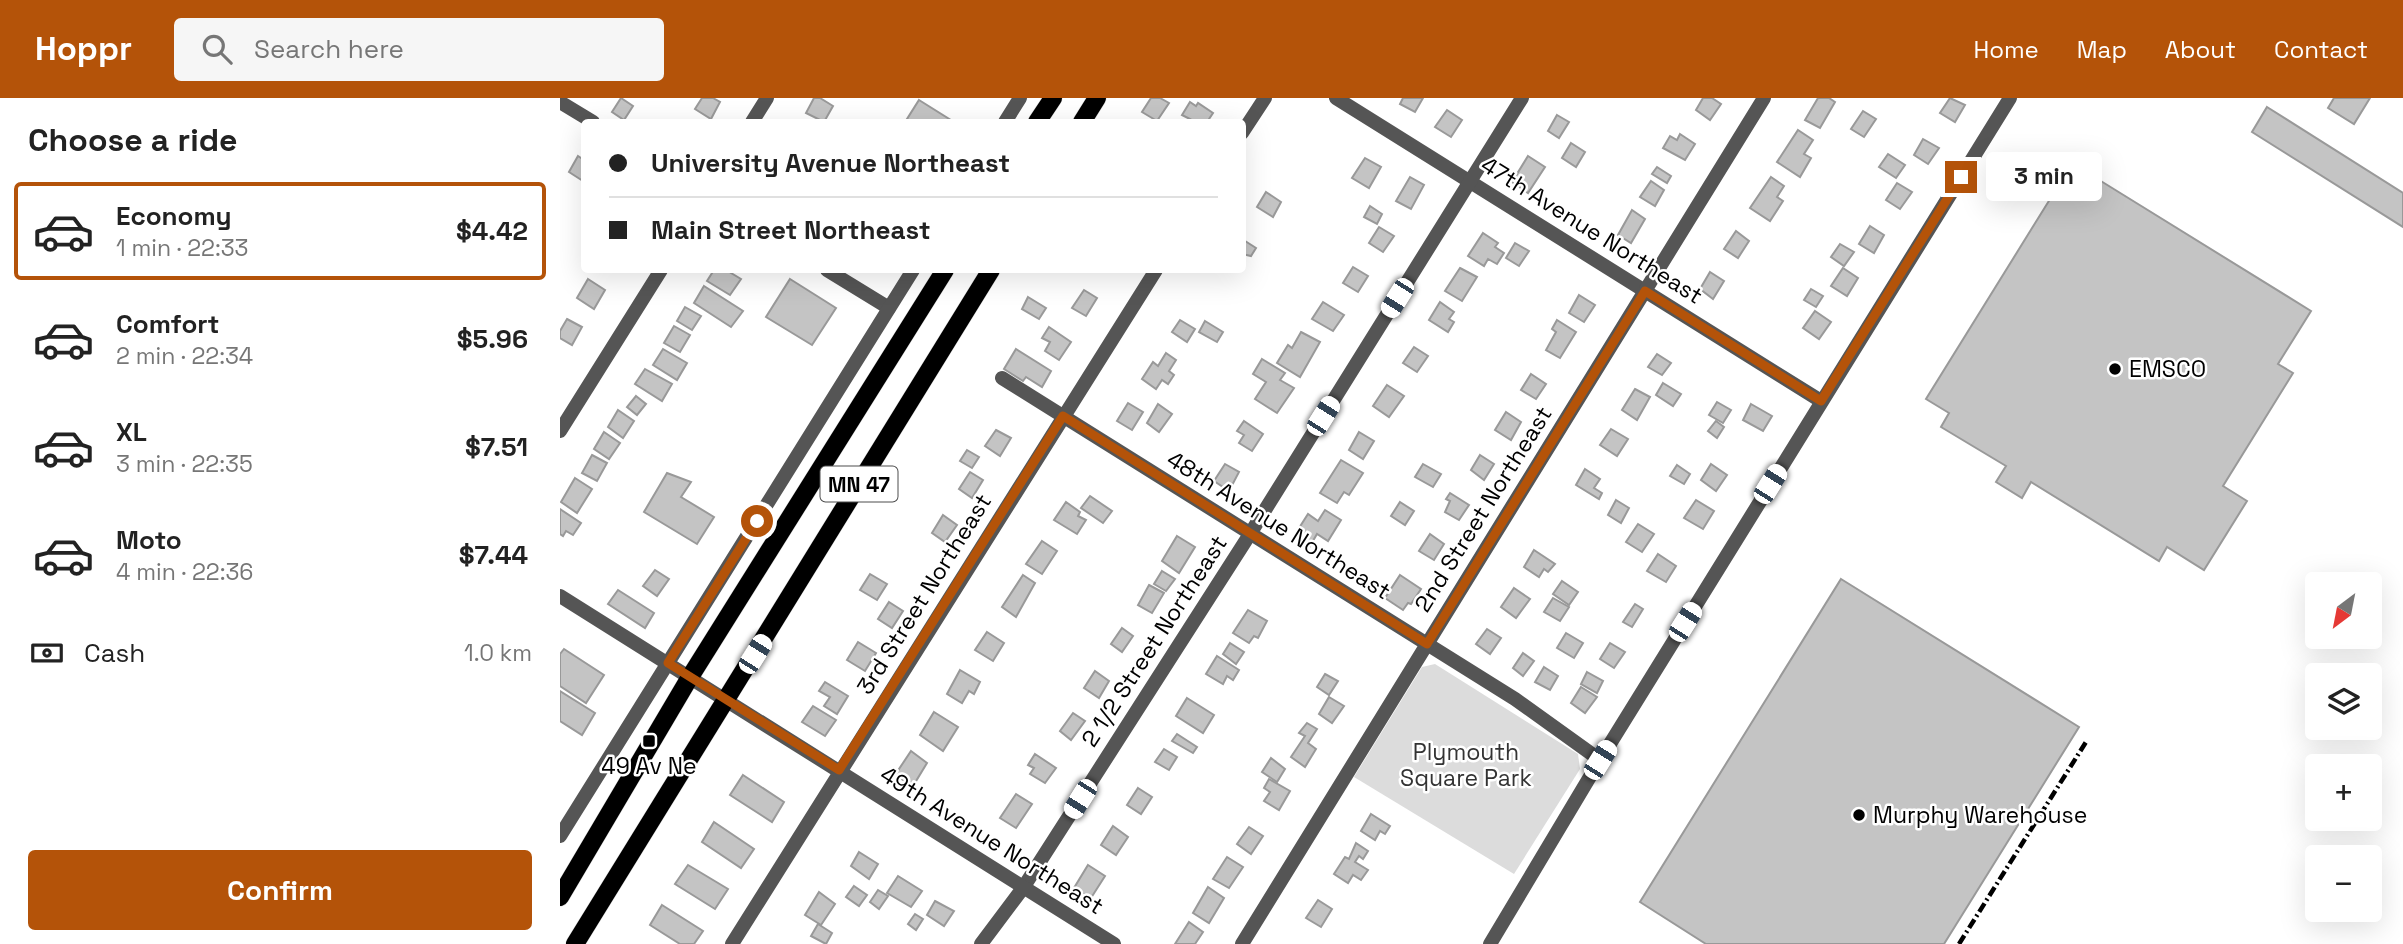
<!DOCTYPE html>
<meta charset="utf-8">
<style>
body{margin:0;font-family:"Space Grotesk",sans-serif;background:#f6f6f6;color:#222;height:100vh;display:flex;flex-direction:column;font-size:26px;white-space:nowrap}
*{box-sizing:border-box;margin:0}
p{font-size:23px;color:#767676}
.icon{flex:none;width:38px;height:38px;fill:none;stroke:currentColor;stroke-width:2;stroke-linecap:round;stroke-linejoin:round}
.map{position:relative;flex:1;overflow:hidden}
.side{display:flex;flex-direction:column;background:#fff;width:560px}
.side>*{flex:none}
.hud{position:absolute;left:21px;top:21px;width:665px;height:154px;border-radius:7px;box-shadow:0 7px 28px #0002;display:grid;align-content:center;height:154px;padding:0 28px;background:#fff}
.needle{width:46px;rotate:212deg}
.fabs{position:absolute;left:1745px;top:474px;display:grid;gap:14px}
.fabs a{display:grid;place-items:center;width:77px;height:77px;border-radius:7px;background:#fff;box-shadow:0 7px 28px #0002;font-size:35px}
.end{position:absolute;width:32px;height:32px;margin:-16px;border:9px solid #b45309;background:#fff;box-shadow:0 0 0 4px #fff}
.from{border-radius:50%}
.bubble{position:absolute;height:49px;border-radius:7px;background:#fff;box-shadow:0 7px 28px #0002;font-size:23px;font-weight:700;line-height:49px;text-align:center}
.car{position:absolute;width:21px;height:42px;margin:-21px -10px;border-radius:9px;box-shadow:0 0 5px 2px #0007;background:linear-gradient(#fff 24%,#345 0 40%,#fff 0 76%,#345 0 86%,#fff 0)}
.hud b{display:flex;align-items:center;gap:24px;height:66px;font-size:26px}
.hud b+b{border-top:2px solid #e0e0e0}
.hud i{width:18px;height:18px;background:#222}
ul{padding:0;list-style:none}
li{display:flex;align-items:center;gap:21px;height:98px;margin:0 14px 10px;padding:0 14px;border:4px solid transparent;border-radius:7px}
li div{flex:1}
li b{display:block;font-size:26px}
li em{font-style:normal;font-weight:700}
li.current{border-color:#b45309}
li>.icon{width:63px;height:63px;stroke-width:1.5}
h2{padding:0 28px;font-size:32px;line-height:84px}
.pay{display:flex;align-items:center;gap:18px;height:77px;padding:0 28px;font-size:26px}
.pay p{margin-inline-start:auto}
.primary-button{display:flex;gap:14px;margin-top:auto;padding:14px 28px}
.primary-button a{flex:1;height:80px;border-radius:7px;background:#b45309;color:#fff;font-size:28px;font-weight:700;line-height:80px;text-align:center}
header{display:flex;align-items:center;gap:42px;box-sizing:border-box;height:98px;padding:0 35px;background:#b45309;color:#fff}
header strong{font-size:33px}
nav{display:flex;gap:38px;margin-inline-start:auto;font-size:24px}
.search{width:490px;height:63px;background:#f6f6f6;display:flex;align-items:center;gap:18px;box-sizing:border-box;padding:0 24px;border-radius:7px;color:#767676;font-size:26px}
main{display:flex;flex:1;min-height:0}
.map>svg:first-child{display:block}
.green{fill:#dcdcdc}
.building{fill:#c4c4c4;stroke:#999;stroke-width:2}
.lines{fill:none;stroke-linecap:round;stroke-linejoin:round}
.primary-casing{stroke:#dbdbdb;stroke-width:19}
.minor{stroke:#555;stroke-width:14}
.tertiary{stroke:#555;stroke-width:14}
.primary{stroke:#000;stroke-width:18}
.rail{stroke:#000;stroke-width:4.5;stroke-dasharray:10 3.5 2 3.5;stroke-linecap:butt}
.route{stroke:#b45309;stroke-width:9}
.poi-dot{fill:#000;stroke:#fff;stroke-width:2.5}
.labels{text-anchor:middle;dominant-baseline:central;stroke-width:5;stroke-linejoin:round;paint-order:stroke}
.shield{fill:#fff;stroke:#4c4c4c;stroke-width:2}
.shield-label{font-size:21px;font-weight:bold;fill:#000}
.street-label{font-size:23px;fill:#000;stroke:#fff}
.poi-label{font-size:23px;fill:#000;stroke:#fff;text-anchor:start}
.park-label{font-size:23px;fill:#333;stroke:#fff}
</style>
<header>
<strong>Hoppr</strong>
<div class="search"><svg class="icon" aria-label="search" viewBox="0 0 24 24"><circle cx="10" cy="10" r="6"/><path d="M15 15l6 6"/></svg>Search here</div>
<nav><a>Home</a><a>Map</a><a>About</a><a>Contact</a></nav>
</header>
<main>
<section class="side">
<h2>Choose a ride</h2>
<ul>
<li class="current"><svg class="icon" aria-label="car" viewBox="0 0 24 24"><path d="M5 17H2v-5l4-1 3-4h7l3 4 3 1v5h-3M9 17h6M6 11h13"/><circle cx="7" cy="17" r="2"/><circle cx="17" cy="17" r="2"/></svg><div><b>Economy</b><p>1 min · 22:33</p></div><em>$4.42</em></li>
<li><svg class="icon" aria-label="car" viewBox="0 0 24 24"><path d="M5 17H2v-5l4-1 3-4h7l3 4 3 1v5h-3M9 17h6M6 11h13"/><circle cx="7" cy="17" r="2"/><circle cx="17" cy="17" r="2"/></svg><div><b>Comfort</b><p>2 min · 22:34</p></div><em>$5.96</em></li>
<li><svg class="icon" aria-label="car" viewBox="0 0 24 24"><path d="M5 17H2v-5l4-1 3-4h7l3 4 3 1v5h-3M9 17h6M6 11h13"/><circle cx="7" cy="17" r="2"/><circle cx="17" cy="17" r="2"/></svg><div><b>XL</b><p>3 min · 22:35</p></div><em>$7.51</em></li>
<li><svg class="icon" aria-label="car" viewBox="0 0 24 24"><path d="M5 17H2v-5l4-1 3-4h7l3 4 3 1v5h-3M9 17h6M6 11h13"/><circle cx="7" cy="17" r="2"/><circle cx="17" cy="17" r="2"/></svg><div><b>Moto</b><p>4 min · 22:36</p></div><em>$7.44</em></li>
</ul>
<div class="pay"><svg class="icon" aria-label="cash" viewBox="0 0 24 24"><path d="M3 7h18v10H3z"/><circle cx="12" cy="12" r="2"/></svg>Cash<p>1.0 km</p></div>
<div class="primary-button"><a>Confirm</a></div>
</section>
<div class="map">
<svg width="1843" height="846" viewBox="0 0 1843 846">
<rect width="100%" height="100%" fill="#fff"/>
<polygon class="green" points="875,566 1018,656 1020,671 954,776 794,679 862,569"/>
<g class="building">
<polygon points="61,0 73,8 64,22 52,14"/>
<polygon points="142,0 153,0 160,4 151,21 135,11"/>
<polygon points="254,0 260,0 273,8 264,24 246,15"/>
<polygon points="591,0 600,0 609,5 597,23 582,14"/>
<polygon points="843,0 863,0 855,14 840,6"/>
<polygon points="1143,0 1152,0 1161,6 1150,22 1136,12"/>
<polygon points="1258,0 1269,0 1275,4 1260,30 1245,22"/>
<polygon points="1390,0 1405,7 1395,24 1380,15"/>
<polygon points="1774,0 1810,0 1794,26 1768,10"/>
<polygon points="359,2 394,24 352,24 347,21"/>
<polygon points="630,4 636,8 638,5 653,15 647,24 627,24 630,21 622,17"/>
<polygon points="1707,9 1843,95 1843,129 1692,34"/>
<polygon points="887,12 902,22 891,39 875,29"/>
<polygon points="1303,13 1316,21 1304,39 1291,31"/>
<polygon points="997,17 1009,24 999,40 988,33"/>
<polygon points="1238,32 1253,42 1244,56 1251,60 1240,79 1217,64"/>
<polygon points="1120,36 1135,46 1125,62 1103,50 1110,38 1117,42"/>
<polygon points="1363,41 1379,50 1368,66 1354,57"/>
<polygon points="1011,45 1025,54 1016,69 1002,60"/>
<polygon points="1328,56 1345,67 1336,80 1319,69"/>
<polygon points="18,58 24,62 23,83 9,74"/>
<polygon points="968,58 985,69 968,95 952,84"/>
<polygon points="805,60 821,69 809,90 792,80"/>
<polygon points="1097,69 1111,78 1107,85 1092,76"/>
<polygon points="1505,77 1529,91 1536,80 1751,213 1718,266 1733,275 1663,388 1687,403 1644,472 1607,449 1599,463 1471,384 1462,400 1436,384 1446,368 1381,329 1389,315 1366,301"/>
<polygon points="850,79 864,87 851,111 836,103"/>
<polygon points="1211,79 1224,88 1217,99 1223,103 1210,123 1190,110"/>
<polygon points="1091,83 1104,92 1095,108 1080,99"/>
<polygon points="1337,85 1352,94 1340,111 1326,102"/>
<polygon points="706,94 721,104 713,119 697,109"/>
<polygon points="810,108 822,116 817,126 804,119"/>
<polygon points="1072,112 1085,121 1071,145 1058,137"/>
<polygon points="1310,128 1324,137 1314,155 1299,146"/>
<polygon points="819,129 834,138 823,154 809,145"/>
<polygon points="1176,133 1189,143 1178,160 1164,151"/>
<polygon points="923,135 938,145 935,149 944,155 937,166 928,161 924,168 908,158"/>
<polygon points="682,141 696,150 691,158 682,156"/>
<polygon points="955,145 969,153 959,168 946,160"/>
<polygon points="1280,146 1294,154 1284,168 1271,159"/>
<polygon points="793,169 808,178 798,194 783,185"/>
<polygon points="900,170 917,179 902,203 885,193"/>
<polygon points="1283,170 1298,180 1287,198 1271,188"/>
<polygon points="154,172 166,172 181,181 170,197 147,183"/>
<polygon points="1150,174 1164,183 1153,201 1140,191"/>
<polygon points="28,181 45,192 34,211 17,200"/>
<polygon points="230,181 276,210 252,247 206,219"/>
<polygon points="144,188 183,213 171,229 134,205"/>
<polygon points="1251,191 1263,198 1256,209 1244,202"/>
<polygon points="524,192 537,200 526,218 512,210"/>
<polygon points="1019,197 1035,207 1024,224 1009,215"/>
<polygon points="468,199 486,210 479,221 462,211"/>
<polygon points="763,204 784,217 773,233 752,221"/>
<polygon points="880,204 894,214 889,221 894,224 888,234 869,222"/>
<polygon points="125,209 141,218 132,232 117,223"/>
<polygon points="1255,213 1271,224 1259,241 1243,230"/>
<polygon points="7,221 22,229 12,247 0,240 0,233"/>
<polygon points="620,222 635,231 627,244 612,234"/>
<polygon points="997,222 1016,234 1000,260 986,252 996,234 992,231"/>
<polygon points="645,223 663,234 657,244 639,234"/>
<polygon points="114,228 130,237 120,254 104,245"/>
<polygon points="489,229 511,244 499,262 485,253 490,244 482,240"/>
<polygon points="741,234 760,244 740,279 717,265 728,247 732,250"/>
<polygon points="854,249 868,258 857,274 843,265"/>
<polygon points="103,251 127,265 117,282 93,267"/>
<polygon points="456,251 491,273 482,289 466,279 463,283 444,271"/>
<polygon points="606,255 616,262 609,273 614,277 608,286 602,282 596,291 582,281 593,264 598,268"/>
<polygon points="1097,256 1111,265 1102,277 1088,269"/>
<polygon points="702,261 725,275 720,282 734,290 717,315 695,301 706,284 693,276"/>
<polygon points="85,271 112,286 102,303 75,286"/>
<polygon points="971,276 986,286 976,301 961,292"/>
<polygon points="1103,285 1121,296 1113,308 1096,297"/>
<polygon points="827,287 844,298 829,319 813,308"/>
<polygon points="1075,291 1090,299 1077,322 1062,312"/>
<polygon points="76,298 86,306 77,317 67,309"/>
<polygon points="1157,304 1171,312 1163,325 1149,317"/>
<polygon points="568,305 583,314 572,332 557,323"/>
<polygon points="598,306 612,316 599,334 587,325"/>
<polygon points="1191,306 1212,318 1203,333 1183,322"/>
<polygon points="58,312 74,323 63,340 48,329"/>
<polygon points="946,314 961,324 951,342 935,332"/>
<polygon points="684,323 703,336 692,353 679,345 684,337 677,333"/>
<polygon points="1156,323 1164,329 1157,340 1148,333"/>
<polygon points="1051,331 1068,341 1057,358 1040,347"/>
<polygon points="436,332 451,340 440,358 425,348"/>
<polygon points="44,334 60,345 49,361 34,351"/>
<polygon points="799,334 814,343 803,361 789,352"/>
<polygon points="407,352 419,359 412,370 400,363"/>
<polygon points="32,357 47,365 37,383 22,375"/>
<polygon points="920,357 934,366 924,382 911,372"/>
<polygon points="781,362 803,375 789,397 784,394 777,405 760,395"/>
<polygon points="665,366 679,374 669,393 654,383"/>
<polygon points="863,366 881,376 873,389 855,379"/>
<polygon points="1151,366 1167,377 1156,393 1141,382"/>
<polygon points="1117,367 1130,376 1124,386 1110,378"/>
<polygon points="1025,371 1040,381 1034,390 1042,395 1039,401 1016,387"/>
<polygon points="410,374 423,382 412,400 399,391"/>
<polygon points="107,375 131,384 121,399 154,419 137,446 84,414"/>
<polygon points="15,380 32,391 17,415 1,404"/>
<polygon points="890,395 909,407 899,422 885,414 890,403 886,401"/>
<polygon points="530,398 552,413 543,425 521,410"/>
<polygon points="1056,402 1069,410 1061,425 1048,417"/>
<polygon points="1136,402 1154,413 1143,431 1124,420"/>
<polygon points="506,404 520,414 518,418 526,422 517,436 494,422"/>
<polygon points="840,404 854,413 845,427 831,418"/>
<polygon points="0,411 21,425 13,437 6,433 3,438 0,436"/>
<polygon points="765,412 781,422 768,443 757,436 750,448 734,438 748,416 758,423"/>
<polygon points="383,417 397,427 385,444 372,435"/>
<polygon points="1078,426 1094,436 1082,454 1066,444"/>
<polygon points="870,436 884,446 874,462 859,453"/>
<polygon points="617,438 635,449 619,475 602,463"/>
<polygon points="482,443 497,453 482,476 466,466"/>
<polygon points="974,452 995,466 988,474 984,471 979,479 964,469"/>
<polygon points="1098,456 1116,468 1106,484 1087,473"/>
<polygon points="95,472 109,481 97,498 83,488"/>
<polygon points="602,473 615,481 606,493 594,486"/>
<polygon points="310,476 327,486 317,502 300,492"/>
<polygon points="463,477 475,485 456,519 442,509"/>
<polygon points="840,477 861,491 851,506 848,505 843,512 825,500"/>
<polygon points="1281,481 1519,629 1384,846 1146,846 1080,804"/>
<polygon points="1002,483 1018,494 1009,507 993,496"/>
<polygon points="589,487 604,495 592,515 578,507"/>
<polygon points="954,490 970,501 956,520 941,509"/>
<polygon points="58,492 94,515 85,530 48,506"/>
<polygon points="993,500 1009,509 1000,523 984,514"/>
<polygon points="329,504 343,513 332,530 318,521"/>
<polygon points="1075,506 1083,511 1072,529 1063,524"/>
<polygon points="688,512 707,523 698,540 694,538 689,545 673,535"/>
<polygon points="562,530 573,538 562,554 551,546"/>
<polygon points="927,531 941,540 930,556 916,546"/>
<polygon points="427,534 444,545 433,563 415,552"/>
<polygon points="1006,535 1023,545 1014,560 997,550"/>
<polygon points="298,544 316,555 305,573 287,562"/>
<polygon points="670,545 684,554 676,566 663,556"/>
<polygon points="1050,545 1065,554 1054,570 1040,561"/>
<polygon points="4,551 44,577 26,605 0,588 0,556"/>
<polygon points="963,555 974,563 963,578 953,570"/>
<polygon points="657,558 679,572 673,582 667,578 663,586 646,576"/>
<polygon points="984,569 998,578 990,592 975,584"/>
<polygon points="400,572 420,584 414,596 409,593 402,605 387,596"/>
<polygon points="535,573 549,583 539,600 524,590"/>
<polygon points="1027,574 1043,583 1037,595 1021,586"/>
<polygon points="765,576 778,583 769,597 757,589"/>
<polygon points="265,584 288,598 277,616 264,608 270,599 259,593"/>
<polygon points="1021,589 1037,599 1025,615 1011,605"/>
<polygon points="0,593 35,615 22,637 0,623"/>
<polygon points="769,599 784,608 772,625 759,616"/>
<polygon points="627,600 654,617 643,635 616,618"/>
<polygon points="253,608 276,622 265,638 242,624"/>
<polygon points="374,614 398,629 383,653 360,637"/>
<polygon points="513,615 525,623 511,642 500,633"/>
<polygon points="747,625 757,631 748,645 756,651 745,669 731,659 745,638 739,635"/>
<polygon points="617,636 637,649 633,655 612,643"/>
<polygon points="604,651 617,659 609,672 595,664"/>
<polygon points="351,653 367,665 353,688 335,677"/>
<polygon points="475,656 496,670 485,685 470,676 474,670 468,667"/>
<polygon points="711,660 725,671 717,684 702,674"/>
<polygon points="183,677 224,704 212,724 170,697"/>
<polygon points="709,681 730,693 719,712 704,703 710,694 704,690"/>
<polygon points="578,690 592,699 581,716 567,707"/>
<polygon points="456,696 472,706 456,730 440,720"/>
<polygon points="811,716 830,728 825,736 820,733 815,742 801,733"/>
<polygon points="154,724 194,751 181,770 142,744"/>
<polygon points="553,728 568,739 556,757 541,747"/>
<polygon points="689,729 703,738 691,756 677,746"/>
<polygon points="796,745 808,753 803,761 799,758 795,764 808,772 801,782 793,777 788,785 774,776 785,759 789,761"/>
<polygon points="299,754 318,766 309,781 291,768"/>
<polygon points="667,759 683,769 669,790 653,781"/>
<polygon points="128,767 168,791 155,811 115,786"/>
<polygon points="528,767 545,778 531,800 514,790"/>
<polygon points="338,778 362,793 351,809 327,795"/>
<polygon points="294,788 307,797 299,808 286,799"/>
<polygon points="648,789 664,800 649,825 633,815"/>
<polygon points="318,792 328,798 319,811 310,804"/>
<polygon points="259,794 275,806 261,827 245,817"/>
<polygon points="758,802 772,811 761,829 746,820"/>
<polygon points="375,803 394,813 384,828 367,817"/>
<polygon points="102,807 143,833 134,846 120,846 90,827"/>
<polygon points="355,816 363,821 356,832 348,826"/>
<polygon points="629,824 643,834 635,846 615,846"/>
<polygon points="258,826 272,835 266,846 251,838"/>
</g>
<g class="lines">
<defs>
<g id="primary">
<polyline points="477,24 493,0"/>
<polyline points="522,24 537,0"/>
<polyline points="0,799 130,579 385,172"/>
<polyline points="15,846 431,172"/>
</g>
</defs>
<use href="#primary" class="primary-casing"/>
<g class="minor">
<polyline points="776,0 1261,303"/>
<polyline points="0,4 33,24"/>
<polyline points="192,24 207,0"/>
<polyline points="682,35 705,0"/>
<polyline points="267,172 329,210"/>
<polyline points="442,280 955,601 1040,662"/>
<polyline points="0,333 101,172"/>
<polyline points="172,846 596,172"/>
<polyline points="421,846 463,790 690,436 962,0"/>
<polyline points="682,846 1204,0"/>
</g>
<g class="tertiary">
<polyline points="445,24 460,0"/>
<polyline points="0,498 554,846"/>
<polyline points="0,738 353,172"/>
<polyline points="930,846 1040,662 1450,0"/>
</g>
<use href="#primary" class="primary"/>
<polyline class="rail" points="1399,846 1526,644"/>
</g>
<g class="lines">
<polyline class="route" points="197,423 108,565 279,672 503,318 867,546 1085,193 1261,303 1401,79"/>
</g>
<g class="poi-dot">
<circle cx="1555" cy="271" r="7"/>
<rect x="82" y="636" width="14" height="14" rx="3.5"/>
<circle cx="1299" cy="717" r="7"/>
</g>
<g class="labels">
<rect class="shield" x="260.5" y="368.5" width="77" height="35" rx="5"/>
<g class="shield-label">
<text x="299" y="386">MN 47</text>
</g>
<g class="street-label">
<text transform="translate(1032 132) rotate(32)">47th Avenue Northeast</text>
<text transform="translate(923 411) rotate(-58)">2nd Street Northeast</text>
<text transform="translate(719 427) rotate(32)">48th Avenue Northeast</text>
<text transform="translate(364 496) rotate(-58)">3rd Street Northeast</text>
<text transform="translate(594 543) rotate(-57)">2 1/2 Street Northeast</text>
<text transform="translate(432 742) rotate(32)">49th Avenue Northeast</text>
</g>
<g class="poi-label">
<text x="1569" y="271">EMSCO</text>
<text x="89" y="668" text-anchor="middle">49 Av Ne</text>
<text x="1313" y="717">Murphy Warehouse</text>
</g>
<g class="park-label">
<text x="906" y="654">Plymouth<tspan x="906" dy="26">Square Park</tspan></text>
</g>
</g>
</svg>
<div class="fabs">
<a><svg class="needle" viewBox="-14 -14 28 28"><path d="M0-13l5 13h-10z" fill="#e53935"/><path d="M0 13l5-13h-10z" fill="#767676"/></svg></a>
<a><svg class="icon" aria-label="layers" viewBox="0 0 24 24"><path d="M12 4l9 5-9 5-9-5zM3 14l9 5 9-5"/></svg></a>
<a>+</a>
<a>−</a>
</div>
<i class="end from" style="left:197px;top:423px"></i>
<i class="end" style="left:1401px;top:79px"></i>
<div class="bubble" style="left:1426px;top:54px;width:116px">3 min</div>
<i class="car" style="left:837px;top:200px;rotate:212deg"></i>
<i class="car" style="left:763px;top:318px;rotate:32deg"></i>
<i class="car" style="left:1210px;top:386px;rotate:32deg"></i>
<i class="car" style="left:1125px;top:524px;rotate:32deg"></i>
<i class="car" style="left:195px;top:556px;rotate:32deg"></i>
<i class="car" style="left:1040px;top:662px;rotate:32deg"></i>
<i class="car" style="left:520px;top:701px;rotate:212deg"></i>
<div class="hud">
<b><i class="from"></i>University Avenue Northeast</b>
<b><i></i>Main Street Northeast</b>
</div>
</div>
</main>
